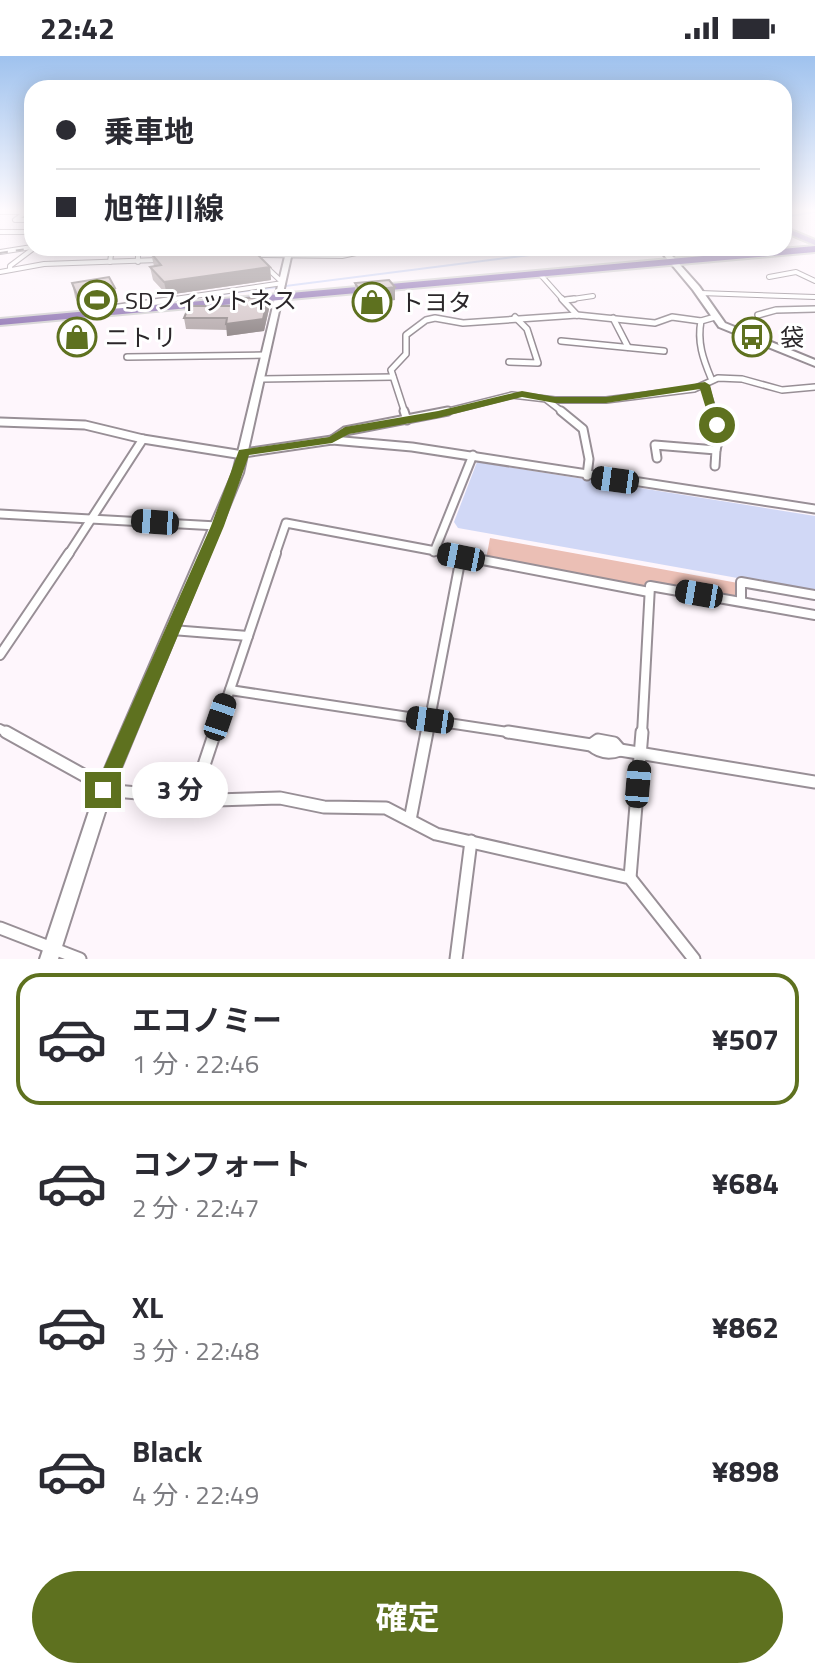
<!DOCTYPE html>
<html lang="ja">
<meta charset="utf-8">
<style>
body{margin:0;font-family:"Titillium Web","Noto Sans JP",sans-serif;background:#f7f7f7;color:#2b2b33;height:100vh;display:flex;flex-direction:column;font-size:30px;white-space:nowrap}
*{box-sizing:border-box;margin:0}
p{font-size:26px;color:#7c7c81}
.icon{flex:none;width:44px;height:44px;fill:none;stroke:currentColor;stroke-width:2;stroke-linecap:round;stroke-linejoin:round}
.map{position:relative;height:903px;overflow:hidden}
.panel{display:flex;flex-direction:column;background:#fff;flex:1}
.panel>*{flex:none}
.banner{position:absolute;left:24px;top:24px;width:768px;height:176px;border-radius:24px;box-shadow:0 4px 20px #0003;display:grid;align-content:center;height:176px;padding:0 32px;background:#fff}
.end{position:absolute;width:36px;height:36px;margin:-18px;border:10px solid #5e711f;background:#fff;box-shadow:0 0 0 4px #fff}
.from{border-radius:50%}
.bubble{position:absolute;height:56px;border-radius:28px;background:#fff;box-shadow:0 4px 20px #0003;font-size:26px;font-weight:700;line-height:56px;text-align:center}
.car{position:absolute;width:24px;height:48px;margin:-24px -12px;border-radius:10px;box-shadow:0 0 6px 2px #0007;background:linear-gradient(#222 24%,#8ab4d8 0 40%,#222 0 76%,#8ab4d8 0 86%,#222 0)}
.banner b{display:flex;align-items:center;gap:28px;height:76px;font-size:30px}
.banner b+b{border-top:2px solid #e1e1e2}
.banner i{width:20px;height:20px;background:#2b2b33}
ul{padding:14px 0 0;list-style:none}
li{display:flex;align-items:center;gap:24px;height:132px;margin:0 16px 12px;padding:0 16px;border:4px solid transparent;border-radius:24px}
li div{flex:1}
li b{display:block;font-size:30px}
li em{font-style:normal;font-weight:700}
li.selected{border-color:#5e711f}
li>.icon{width:72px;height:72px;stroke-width:1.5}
.action{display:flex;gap:16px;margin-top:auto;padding:16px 32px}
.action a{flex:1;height:92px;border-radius:48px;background:#5e711f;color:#fff;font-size:32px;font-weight:700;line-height:92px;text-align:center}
.status{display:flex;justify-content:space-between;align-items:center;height:56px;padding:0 40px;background:#fff;direction:ltr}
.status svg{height:22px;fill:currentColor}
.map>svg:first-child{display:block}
.green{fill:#ebbfb5}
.water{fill:#d1d8f6}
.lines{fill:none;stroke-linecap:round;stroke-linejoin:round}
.stream{stroke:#d1d8f6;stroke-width:2}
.street-far4-casing{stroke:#988f96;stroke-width:6}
.street-far3-casing{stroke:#988f96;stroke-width:8}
.street-far2-casing{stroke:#988f96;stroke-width:11}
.street-far1-casing{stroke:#988f96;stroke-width:12}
.street-casing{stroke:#988f96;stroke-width:15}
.secondary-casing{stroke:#988f96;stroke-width:4}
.primary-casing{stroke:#d5d4d4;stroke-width:4}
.highway-casing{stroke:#d5d4d4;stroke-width:4}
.street-far4{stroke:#fff;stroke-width:4}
.street-far3{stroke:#fff;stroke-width:5}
.street-far2{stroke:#fff;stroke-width:7}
.street-far1{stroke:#fff;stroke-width:8}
.street{stroke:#fff;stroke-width:11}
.secondary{fill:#fff;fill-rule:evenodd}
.primary{fill:#bfb0d4;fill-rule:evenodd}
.highway{fill:#957bb7;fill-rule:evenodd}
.rail{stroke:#807a7f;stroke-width:2;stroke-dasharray:8 8;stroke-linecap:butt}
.wall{fill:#b8adaf}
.shaded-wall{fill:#968d8e}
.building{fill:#d6c9cb;stroke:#968d8e;stroke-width:2}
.route{fill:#5e711f}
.labels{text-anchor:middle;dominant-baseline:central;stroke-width:6;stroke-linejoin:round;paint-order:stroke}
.far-poi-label{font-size:24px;fill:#2b272a;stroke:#fff;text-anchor:start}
</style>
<div class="status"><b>22:42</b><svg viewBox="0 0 49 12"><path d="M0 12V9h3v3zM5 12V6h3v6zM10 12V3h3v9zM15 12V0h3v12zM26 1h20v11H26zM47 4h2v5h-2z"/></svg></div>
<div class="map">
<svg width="815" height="903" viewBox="0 0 815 903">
<rect width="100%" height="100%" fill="#fef6fc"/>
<polygon class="green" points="490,482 738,527 738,543 646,533 486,503"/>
<polygon class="water" points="477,406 815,460 815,536 458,472 454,466"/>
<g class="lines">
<g class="stream">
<polyline points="784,161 815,156"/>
<polyline points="215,239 585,192"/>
<polyline points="0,269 98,260"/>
</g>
<defs>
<g id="street-far4">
<polyline points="0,156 26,156 15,164 32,164"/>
<polyline points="0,176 32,176"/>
<polyline points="138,192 138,206"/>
<polyline points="0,196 32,191"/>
<polyline points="261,199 342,200 380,192"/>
<polyline points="110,206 112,192"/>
<polyline points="265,210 283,227"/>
<polyline points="10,214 10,210 34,192"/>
<polyline points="0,216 44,208 158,204"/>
<polyline points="539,217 564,245"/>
<polyline points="769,221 796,216 815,225"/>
<polyline points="700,237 815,241"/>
<polyline points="566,244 593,240"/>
<polyline points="161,245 283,227"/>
</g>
<g id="street-far3">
<polyline points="562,243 577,259"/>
<polyline points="566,244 574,243"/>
<polyline points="84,256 175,243"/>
<polyline points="758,259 776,254 815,253"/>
<polyline points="613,262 628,291"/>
<polyline points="561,285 664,295"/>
<polyline points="127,301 266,299"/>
<polyline points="509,306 538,307 527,273 515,261"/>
<path d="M 711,322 C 703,303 697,286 701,265 L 715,261"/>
<polyline points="261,323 393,321"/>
<polyline points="705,329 714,357"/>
<polyline points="547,344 564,357"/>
<polyline points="405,357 391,314 406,298 406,279 426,264 435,262 463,267 577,259 655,267 672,261 701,265"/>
<polyline points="441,357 512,339 555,344 606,344 694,333 718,322 742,323 782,334 815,331"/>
</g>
<g id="street-far2">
<polyline points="404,355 407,364"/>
<polyline points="561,355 583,373 589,403 587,420"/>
<polyline points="713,355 720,378 716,394"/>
<polyline points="0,366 85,369 143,383 243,399"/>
<polyline points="332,384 345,375 448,355"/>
<polyline points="244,397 332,384 412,391 815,453"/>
<polyline points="657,402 655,389 716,394 715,410"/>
<polyline points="0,458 217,470"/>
<polyline points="434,496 473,399"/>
<polyline points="68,499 143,383"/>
<polyline points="275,499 286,467 457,499"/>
</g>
<g id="street-far1">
<polyline points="446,497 649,536"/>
<polyline points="741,545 741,526 815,539"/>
<polyline points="172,574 248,580"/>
<polyline points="0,599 69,497"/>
<polyline points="230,634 521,678"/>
<polyline points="0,673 10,678"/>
<polyline points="215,678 276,497"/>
<polyline points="427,678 461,501"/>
<polyline points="642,678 650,530 815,559"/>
</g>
<g id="street">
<polyline points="6,676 105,731"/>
<polyline points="508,676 591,689"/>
<path d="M 598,684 L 614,687 L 620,694 C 609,698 600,697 591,689 Z"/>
<polyline points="620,694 815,726"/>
<polyline points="104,734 216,744 280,742 324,751 386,752 436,778 630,822 694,903"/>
<polyline points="193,742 215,676"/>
<polyline points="410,764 427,676"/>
<polyline points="630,822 642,676"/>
<polyline points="0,872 80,903"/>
<polyline points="456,903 471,785"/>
</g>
<g id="secondary">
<polygon points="287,192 293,192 243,417 113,731 58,903 40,903 97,731 233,417"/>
<polygon points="658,192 665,192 699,230 725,267 815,304 815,310 719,271 693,234"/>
</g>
<polygon id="primary" points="784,171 815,184 815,189 784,176"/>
<polygon id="highway" points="815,190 815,196 0,269 0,263"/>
</defs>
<use href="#street-far4" class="street-far4-casing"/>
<use href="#street-far3" class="street-far3-casing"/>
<use href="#street-far2" class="street-far2-casing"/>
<use href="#street-far1" class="street-far1-casing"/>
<use href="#street" class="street-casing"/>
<use href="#secondary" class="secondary-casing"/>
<use href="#primary" class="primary-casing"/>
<use href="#highway" class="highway-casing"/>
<use href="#street-far4" class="street-far4"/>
<use href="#street-far3" class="street-far3"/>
<use href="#street-far2" class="street-far2"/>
<use href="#street-far1" class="street-far1"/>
<use href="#street" class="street"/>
<use href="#secondary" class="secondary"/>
<use href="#primary" class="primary"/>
<use href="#highway" class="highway"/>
<polyline class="rail" points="0,197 33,192"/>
</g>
<g class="wall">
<polygon points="151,197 270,211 271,224 167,239 153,224 150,211 154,210"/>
<polygon points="72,227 115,232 118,246 80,252 75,241"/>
<polygon points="355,227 395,231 395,244 379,246 379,253 364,255 355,240"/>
<polygon points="268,242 269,253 264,275 227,280 227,274 186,273 184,262"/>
</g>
<g class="shaded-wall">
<polygon points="270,211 271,224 167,239 164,226"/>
<polygon points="395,231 395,244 379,246 379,253 364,255 364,241 374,234"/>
<polygon points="115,232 118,246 80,252 77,239"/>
<polygon points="268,242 269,253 264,275 227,280 226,268"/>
</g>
<g class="building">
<polygon points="253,194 270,211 164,226 150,211 161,209 151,197"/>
<polygon points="109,221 115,232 77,239 72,227"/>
<polygon points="389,224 395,231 374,234 378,239 364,241 355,227"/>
<polygon points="233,242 268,242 263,263 226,268 227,262 184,262 189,250 231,250"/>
</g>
<linearGradient id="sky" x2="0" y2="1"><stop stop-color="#9fc2ee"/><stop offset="0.55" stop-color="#fffbfe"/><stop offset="1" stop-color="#fffbfe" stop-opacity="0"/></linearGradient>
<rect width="815" height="281" fill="url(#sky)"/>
<polygon class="route" points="705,326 710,329 721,371 711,369 700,333 606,347 555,347 522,341 438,362 349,378 332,387 249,399 224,470 113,734 110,740 103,743 97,740 94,734 211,470 239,394 329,381 345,371 438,355 522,335 555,341 606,341"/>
<defs>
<symbol id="stadium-ring" viewBox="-11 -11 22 22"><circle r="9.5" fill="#fff" stroke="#5e711f" stroke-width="1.5"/><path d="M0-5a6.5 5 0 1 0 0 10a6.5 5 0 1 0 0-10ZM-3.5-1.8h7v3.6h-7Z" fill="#5e711f"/></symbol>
<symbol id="shop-ring" viewBox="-11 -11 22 22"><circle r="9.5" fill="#fff" stroke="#5e711f" stroke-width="1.5"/><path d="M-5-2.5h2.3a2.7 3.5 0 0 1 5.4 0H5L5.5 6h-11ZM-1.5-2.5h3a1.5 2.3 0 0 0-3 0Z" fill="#5e711f"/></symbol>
<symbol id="bus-ring" viewBox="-11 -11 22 22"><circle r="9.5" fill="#fff" stroke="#5e711f" stroke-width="1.5"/><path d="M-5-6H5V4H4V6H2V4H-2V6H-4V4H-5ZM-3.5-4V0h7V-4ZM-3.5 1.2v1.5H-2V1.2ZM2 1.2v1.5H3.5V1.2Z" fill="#5e711f"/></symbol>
</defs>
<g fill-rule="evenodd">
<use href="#stadium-ring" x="75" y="222" width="44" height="44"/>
<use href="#shop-ring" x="350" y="224" width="44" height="44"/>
<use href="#shop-ring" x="55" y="259" width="44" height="44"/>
<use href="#bus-ring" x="730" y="259" width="44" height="44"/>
</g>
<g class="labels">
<g class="far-poi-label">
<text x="125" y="244">SDフィットネス</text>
<text x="400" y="246">トヨタ</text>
<text x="105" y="281">ニトリ</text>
<text x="780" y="281">袋</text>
</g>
</g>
</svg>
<i class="end from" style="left:717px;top:369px"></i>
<i class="end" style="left:103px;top:734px"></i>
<div class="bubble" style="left:132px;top:706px;width:96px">3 分</div>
<i class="car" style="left:615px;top:424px;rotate:278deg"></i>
<i class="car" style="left:155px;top:466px;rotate:274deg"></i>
<i class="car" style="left:461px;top:501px;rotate:281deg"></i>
<i class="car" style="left:699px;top:538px;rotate:280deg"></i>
<i class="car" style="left:220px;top:661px;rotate:19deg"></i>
<i class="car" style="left:430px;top:664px;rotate:278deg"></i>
<i class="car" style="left:638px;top:728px;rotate:5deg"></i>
<div class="banner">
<b><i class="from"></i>乗車地</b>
<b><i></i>旭笹川線</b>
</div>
</div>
<section class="panel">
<ul>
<li class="selected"><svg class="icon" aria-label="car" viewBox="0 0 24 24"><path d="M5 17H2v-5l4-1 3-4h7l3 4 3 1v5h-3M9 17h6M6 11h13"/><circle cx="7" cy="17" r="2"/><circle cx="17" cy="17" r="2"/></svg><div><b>エコノミー</b><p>1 分 · 22:46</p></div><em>¥507</em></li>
<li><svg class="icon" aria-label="car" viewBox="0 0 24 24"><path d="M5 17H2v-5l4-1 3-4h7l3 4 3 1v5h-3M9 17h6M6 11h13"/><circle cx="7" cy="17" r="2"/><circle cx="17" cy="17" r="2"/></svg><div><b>コンフォート</b><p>2 分 · 22:47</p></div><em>¥684</em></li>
<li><svg class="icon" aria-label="car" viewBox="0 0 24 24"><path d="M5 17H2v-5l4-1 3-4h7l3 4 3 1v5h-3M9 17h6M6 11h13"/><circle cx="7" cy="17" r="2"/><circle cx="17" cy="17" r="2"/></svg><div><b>XL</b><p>3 分 · 22:48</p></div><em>¥862</em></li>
<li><svg class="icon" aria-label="car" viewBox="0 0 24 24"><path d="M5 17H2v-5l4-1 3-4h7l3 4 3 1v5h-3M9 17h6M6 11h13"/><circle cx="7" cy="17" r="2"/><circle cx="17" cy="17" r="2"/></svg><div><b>Black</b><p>4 分 · 22:49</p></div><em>¥898</em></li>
</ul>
<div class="action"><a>確定</a></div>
</section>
